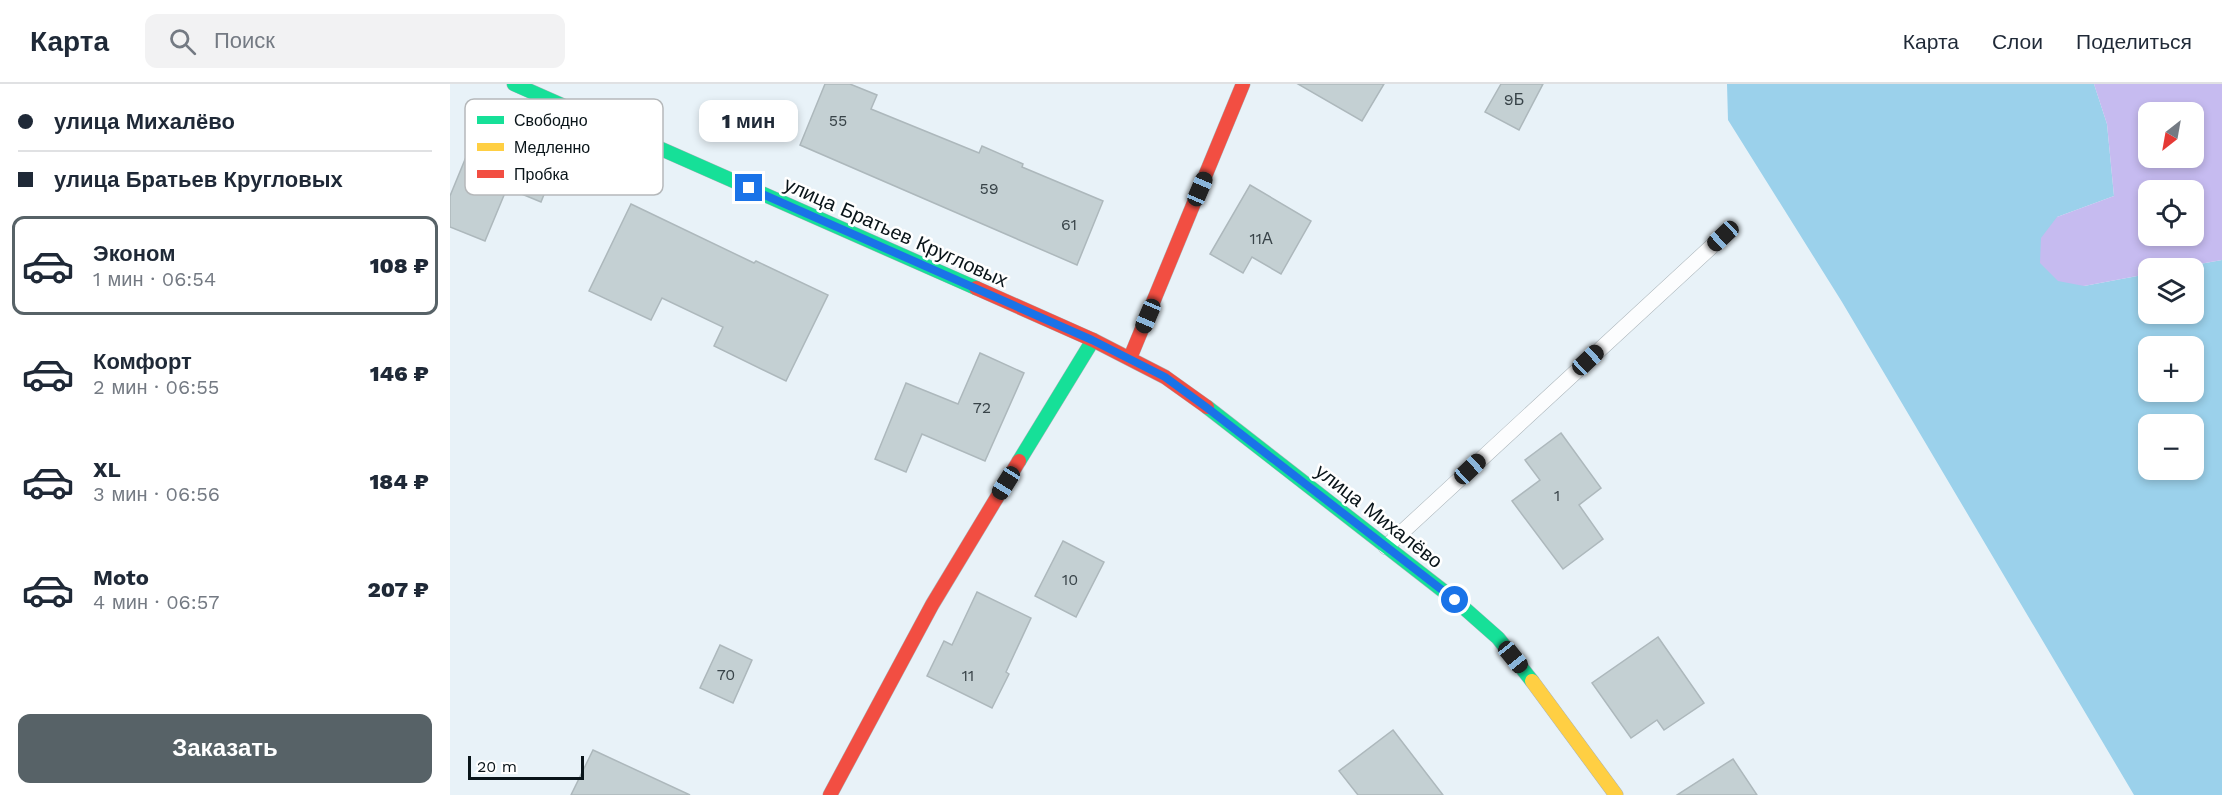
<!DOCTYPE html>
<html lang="ru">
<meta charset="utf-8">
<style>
body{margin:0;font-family:"Work Sans",sans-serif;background:#f2f2f3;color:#1f2937;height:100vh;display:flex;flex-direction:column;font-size:22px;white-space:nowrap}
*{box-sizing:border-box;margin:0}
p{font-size:20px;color:#747a83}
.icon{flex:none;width:33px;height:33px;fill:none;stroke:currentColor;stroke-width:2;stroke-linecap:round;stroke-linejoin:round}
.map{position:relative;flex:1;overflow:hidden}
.details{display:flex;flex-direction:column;background:#fff;width:450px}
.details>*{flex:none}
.hud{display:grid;align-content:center;height:132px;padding:0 18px;background:#fff}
.needle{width:39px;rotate:211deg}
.buttons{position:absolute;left:1688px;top:18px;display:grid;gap:12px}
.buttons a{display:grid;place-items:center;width:66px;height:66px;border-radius:12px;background:#fff;box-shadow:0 3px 9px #0003;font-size:30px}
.scale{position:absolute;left:18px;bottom:15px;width:116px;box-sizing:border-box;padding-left:6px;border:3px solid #091419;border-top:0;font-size:16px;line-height:21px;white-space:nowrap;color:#091419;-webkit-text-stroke:4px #fff;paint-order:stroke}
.end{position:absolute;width:27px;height:27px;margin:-14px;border:8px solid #1a73e8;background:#fff;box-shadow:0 0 0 3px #fff}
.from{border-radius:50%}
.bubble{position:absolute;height:42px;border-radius:12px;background:#fff;box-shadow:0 3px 9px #0003;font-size:20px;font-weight:800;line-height:42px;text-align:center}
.car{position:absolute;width:18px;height:36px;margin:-18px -9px;border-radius:8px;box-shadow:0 0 4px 2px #0007;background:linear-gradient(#222 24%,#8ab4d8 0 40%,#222 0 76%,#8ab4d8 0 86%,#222 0)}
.hud b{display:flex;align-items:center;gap:21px;height:57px;font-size:22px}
.hud b+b{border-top:2px solid #e0e1e3}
.hud i{width:15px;height:15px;background:#1f2937}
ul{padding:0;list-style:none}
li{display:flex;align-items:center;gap:18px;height:99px;margin:0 12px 9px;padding:0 6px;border:3px solid transparent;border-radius:12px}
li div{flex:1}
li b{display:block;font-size:22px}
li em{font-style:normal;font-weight:800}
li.current{border-color:#576267}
li>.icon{width:54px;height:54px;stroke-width:1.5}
.button{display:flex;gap:12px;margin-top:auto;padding:12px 18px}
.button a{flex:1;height:69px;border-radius:12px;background:#576267;color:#fff;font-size:24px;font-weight:800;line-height:69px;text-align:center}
header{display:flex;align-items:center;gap:36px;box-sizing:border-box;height:84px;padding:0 30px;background:#fff;border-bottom:2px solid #e0e1e3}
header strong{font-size:28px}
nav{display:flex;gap:33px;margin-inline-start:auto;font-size:21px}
.search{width:420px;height:54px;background:#f2f2f3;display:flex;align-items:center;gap:15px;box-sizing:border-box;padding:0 21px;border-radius:12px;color:#747a83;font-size:22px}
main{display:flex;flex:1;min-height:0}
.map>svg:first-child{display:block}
.forest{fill:#9bd1eb;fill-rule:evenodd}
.water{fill:#c6bbf0;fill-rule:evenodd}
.building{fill:#c4d0d3;stroke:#adb8bc;stroke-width:1.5}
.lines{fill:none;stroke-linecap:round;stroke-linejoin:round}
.lane-casing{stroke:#a9b3b8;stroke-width:16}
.fast-casing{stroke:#a9b3b8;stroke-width:15}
.slow-casing{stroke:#a9b3b8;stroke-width:15}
.jam-casing{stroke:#a9b3b8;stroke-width:15}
.lane{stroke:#fcfdfe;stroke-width:15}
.fast{stroke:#16e098;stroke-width:14}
.slow{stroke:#ffcf43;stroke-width:14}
.jam{stroke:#f24e42;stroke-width:14}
.route{stroke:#1a73e8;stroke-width:8}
.labels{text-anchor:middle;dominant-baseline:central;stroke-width:5;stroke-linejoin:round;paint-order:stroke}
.number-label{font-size:16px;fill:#384348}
.street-label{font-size:20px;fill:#091419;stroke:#fff}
.key{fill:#fff;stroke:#b5b8ba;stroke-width:1.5}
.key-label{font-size:16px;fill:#091419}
</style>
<header>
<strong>Карта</strong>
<div class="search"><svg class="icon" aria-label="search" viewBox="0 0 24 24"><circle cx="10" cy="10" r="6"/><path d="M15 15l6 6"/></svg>Поиск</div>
<nav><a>Карта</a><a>Слои</a><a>Поделиться</a></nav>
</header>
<main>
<section class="details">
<div class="hud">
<b><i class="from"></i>улица Михалёво</b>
<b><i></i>улица Братьев Кругловых</b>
</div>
<ul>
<li class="current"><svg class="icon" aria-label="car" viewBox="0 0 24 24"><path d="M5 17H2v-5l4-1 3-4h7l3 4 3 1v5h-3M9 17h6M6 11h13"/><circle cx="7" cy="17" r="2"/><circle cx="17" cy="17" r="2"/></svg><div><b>Эконом</b><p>1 мин · 06:54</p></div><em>108 ₽</em></li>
<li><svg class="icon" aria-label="car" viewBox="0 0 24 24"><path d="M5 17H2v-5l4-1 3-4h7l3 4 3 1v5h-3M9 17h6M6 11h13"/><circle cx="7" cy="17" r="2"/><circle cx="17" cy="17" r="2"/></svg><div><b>Комфорт</b><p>2 мин · 06:55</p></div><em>146 ₽</em></li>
<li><svg class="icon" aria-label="car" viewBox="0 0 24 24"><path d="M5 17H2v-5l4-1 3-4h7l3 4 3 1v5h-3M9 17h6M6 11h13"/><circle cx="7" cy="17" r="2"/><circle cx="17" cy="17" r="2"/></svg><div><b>XL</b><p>3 мин · 06:56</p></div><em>184 ₽</em></li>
<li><svg class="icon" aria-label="car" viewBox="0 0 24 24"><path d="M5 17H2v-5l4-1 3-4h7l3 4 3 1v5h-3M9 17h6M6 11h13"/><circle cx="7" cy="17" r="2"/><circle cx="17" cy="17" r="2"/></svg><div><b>Moto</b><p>4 мин · 06:57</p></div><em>207 ₽</em></li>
</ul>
<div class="button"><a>Заказать</a></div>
</section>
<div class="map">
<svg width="1772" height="711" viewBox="0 0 1772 711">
<rect width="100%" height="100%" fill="#e8f2f8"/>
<path class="forest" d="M 1277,0 L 1644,0 L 1657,40 L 1664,112 L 1607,133 L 1634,202 L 1698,190 L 1698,230 L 1743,230 L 1743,184 L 1727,184 L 1772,176 L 1772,711 L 1684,711 L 1392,218 L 1278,36 ZM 1698,262 L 1743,262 L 1743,308 L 1698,308 ZM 1698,340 L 1743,340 L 1743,386 L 1698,386 Z"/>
<path class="water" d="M 1644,0 L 1772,0 L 1772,176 L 1727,184 L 1698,184 L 1698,190 L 1634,202 L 1608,197 L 1590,179 L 1591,154 L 1607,133 L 1664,112 L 1657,40 ZM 1698,28 L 1743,28 L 1743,74 L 1698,74 ZM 1698,106 L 1743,106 L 1743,152 L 1698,152 Z"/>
<g class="building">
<polygon points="375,0 400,0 427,11 421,25 529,69 532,62 573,80 572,83 653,117 627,181 350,61"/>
<polygon points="848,0 934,0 912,37"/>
<polygon points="1051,0 1093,0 1069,46 1035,28"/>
<polygon points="23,56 103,88 91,118 57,104 35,157 0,143 0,112"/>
<polygon points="800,101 861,137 831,190 802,173 793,189 760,170"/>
<polygon points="181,120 304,179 306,177 378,211 336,297 264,262 273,243 212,214 201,236 139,207"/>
<polygon points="530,269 574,289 535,377 472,350 456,388 425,375 456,299 508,320"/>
<polygon points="1111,349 1151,404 1129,421 1153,455 1113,485 1062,417 1090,396 1075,376"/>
<polygon points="613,457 654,478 626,533 585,512"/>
<polygon points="527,508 581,534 556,588 559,590 542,624 477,592 494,557 502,561"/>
<polygon points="1208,553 1254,619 1214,646 1207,636 1181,654 1142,599"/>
<polygon points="270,561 302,576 283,619 250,604"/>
<polygon points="943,646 993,711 908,711 889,687"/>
<polygon points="143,666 240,711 121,711"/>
<polygon points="1283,675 1307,711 1227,711"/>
</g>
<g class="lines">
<defs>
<polyline id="lane" points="936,463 1273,152"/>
<g id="fast">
<polyline points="64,0 526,204"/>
<polyline points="757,323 1005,516 1048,554 1082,597"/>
<polyline points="569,377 643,256"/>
</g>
<polyline id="slow" points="1082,597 1166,711"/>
<g id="jam">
<polyline points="526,204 643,256 715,293 757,323"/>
<polyline points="680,274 793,0"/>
<polyline points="380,711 482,521 569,377"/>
</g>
</defs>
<use href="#lane" class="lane-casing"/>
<use href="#fast" class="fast-casing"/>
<use href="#slow" class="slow-casing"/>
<use href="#jam" class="jam-casing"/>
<use href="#lane" class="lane"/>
<use href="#fast" class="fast"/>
<use href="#slow" class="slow"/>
<use href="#jam" class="jam"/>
</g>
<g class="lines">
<polyline class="route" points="299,104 642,256 715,293 760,326 1005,516"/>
</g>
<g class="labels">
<g class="number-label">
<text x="1064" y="15">9Б</text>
<text x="388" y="36">55</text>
<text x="539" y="104">59</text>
<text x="619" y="140">61</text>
<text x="811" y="154">11А</text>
<text x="532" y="323">72</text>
<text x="1107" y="411">1</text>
<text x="620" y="495">10</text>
<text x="276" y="590">70</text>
<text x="518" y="591">11</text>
</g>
<g class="street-label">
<text transform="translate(446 148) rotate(24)">улица Братьев Кругловых</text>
<text transform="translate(929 432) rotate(38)">улица Михалёво</text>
</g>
</g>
<rect x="15" y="15" width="198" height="96" rx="9" class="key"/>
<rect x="27" y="32" width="27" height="8" fill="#16e098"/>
<rect x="27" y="59" width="27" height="8" fill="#ffcf43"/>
<rect x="27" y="86" width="27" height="8" fill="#f24e42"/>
<g class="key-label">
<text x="64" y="42">Свободно</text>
<text x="64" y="69">Медленно</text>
<text x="64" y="96">Пробка</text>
</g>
</svg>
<div class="buttons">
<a><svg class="needle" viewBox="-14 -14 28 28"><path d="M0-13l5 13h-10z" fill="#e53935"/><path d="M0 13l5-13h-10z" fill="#747a83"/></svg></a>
<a><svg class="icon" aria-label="locate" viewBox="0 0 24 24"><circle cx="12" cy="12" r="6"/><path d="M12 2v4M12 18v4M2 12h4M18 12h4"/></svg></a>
<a><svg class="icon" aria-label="layers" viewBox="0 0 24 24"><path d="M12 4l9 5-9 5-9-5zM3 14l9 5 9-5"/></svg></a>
<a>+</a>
<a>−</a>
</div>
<div class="scale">20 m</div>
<i class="end from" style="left:1005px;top:516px"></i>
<i class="end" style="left:299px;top:104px"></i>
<div class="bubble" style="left:249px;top:16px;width:99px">1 мин</div>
<i class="car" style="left:750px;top:105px;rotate:23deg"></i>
<i class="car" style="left:1273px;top:152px;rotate:227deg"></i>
<i class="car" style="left:698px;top:232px;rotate:203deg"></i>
<i class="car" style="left:1138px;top:276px;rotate:47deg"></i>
<i class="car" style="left:1020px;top:385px;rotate:47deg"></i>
<i class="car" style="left:556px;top:399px;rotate:212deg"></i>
<i class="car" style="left:1063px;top:573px;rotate:141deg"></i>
</div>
</main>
